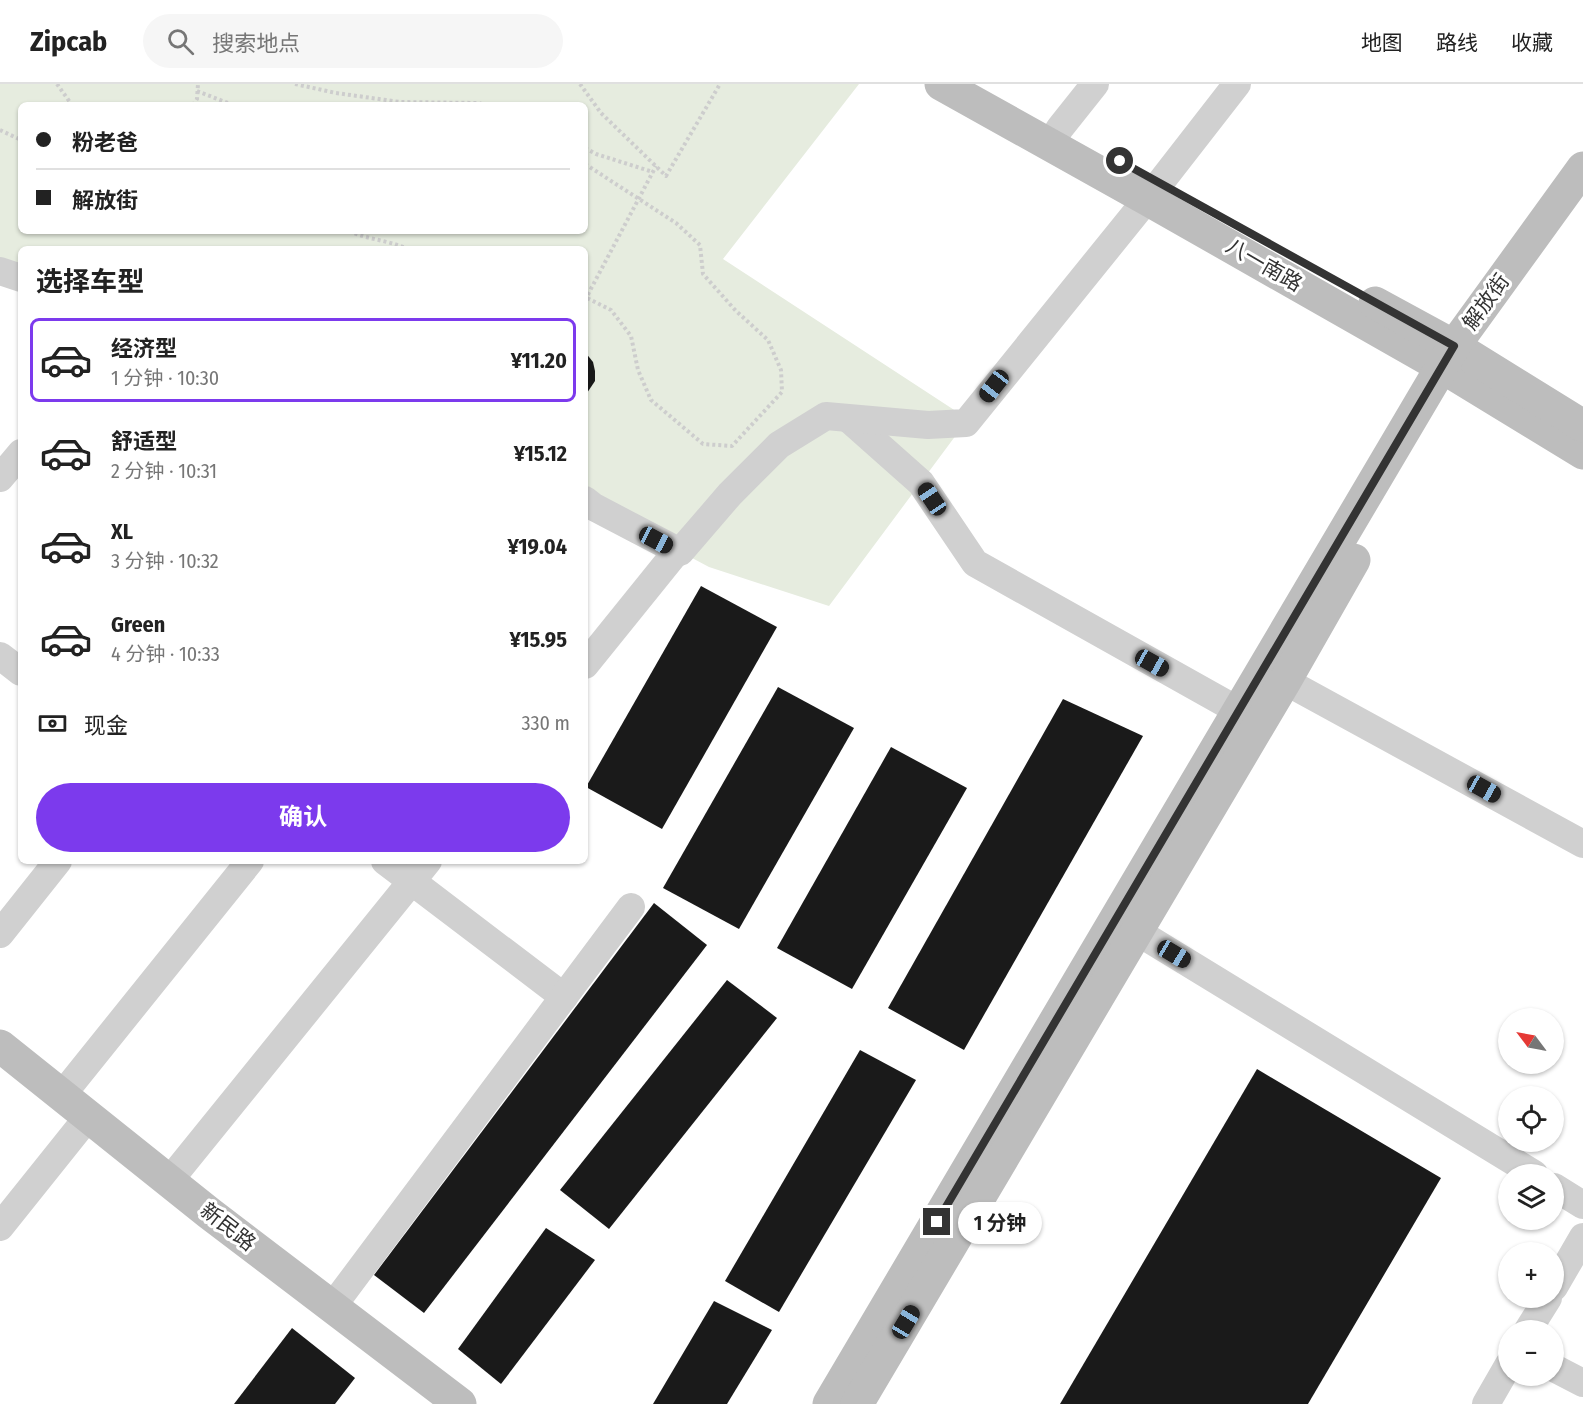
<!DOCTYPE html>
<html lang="zh">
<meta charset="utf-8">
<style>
body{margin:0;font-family:"Fira Sans Condensed","Noto Sans SC",sans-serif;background:#f6f6f6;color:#222;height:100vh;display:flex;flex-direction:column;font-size:22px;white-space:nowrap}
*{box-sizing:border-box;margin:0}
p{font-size:20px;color:#767676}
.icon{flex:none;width:33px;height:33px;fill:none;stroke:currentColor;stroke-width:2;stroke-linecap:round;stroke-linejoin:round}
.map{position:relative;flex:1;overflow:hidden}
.details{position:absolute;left:18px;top:162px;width:570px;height:618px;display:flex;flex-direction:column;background:#fff;border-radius:9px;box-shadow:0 2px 4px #0004}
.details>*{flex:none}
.hud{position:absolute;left:18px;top:18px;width:570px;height:132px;border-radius:9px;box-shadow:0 2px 4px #0004;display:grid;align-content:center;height:132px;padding:0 18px;background:#fff}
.needle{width:39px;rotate:302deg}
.controls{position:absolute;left:1498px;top:924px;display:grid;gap:12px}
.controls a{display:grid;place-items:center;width:66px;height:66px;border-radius:50%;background:#fff;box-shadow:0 2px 4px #0004;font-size:30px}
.end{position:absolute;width:27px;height:27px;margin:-14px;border:8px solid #333;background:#fff;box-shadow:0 0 0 3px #fff}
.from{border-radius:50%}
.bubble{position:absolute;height:42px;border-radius:21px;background:#fff;box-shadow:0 2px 4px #0004;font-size:20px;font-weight:700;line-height:42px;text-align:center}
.car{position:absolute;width:18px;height:36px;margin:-18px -9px;border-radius:8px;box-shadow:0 0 4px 2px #0007;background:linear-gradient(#222 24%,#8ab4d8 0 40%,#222 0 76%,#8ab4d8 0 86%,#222 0)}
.hud b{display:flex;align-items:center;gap:21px;height:57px;font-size:22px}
.hud b+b{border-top:2px solid #e0e0e0}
.hud i{width:15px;height:15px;background:#222}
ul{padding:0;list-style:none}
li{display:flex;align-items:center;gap:18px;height:84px;margin:0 12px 9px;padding:0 6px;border:3px solid transparent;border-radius:9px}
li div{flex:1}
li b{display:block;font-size:22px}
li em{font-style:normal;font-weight:700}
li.on{border-color:#7c3aed}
li>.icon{width:54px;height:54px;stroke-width:1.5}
h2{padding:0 18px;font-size:27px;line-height:72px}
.pay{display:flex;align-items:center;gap:15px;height:66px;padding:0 18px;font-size:22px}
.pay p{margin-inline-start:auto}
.cta{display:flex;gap:12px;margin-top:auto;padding:12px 18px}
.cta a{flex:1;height:69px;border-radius:36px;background:#7c3aed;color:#fff;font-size:24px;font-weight:700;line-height:69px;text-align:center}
header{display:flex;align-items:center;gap:36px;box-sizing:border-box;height:84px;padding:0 30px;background:#fff;border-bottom:2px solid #e0e0e0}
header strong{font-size:28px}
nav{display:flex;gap:33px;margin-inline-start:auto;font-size:21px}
.search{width:420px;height:54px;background:#f6f6f6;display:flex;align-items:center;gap:15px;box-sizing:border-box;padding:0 21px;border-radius:33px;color:#767676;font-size:22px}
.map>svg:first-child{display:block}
.green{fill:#e6ecdf;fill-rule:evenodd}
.building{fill:#1a1a1a}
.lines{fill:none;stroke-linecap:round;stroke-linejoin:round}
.path{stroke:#cdcdcd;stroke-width:4;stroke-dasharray:3 3;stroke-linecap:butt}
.street{stroke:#d0d0d0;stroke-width:28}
.secondary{stroke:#bdbdbd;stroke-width:33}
.route{stroke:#333;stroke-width:8}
.labels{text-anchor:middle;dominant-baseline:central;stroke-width:6;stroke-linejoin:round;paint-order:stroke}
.street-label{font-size:21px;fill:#333;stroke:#fff}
</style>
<header>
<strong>Zipcab</strong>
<div class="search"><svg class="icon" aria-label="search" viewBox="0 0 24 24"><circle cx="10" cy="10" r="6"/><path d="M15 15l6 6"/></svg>搜索地点</div>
<nav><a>地图</a><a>路线</a><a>收藏</a></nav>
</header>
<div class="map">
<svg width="1583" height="1320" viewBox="0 0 1583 1320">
<rect width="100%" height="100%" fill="#fff"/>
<path class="green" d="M 0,0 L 859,0 L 723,175 L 968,335 L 829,522 L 709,483 L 585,417 L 585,165 L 21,165 L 21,194 L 0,186 ZM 21,21 L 585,21 L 585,147 L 21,147 Z"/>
<g class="building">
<polygon points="585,268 593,278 595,287 595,297 585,312"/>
<polygon points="701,502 777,543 662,745 586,703"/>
<polygon points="778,603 854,644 739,845 663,804"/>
<polygon points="1063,615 1143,652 964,966 888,924"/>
<polygon points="891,663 967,704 852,905 777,864"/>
<polygon points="654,819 707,861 424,1229 374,1191"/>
<polygon points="727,896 777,934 609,1145 560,1106"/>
<polygon points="860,966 916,996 779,1228 725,1197"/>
<polygon points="1257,985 1441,1094 1308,1320 1060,1320"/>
<polygon points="546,1144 595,1176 501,1300 458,1265"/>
<polygon points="714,1217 772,1246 727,1320 653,1320"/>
<polygon points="292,1244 355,1294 335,1320 234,1320"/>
</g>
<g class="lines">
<g class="path">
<polyline points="57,0 72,21"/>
<polyline points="295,0 336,9 400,18 479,19 485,21"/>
<polyline points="580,0 601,29 666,92 720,0"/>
<polyline points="197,7 233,21"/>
<polyline points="193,21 197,15 198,0"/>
<polyline points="0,46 21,56"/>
<polyline points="585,64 596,70 653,88"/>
<polyline points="585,80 676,139 700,161 703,190 736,227 768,256 781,286 782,308 732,362 703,360 651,316 638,286 631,252 611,226 587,214"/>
<path d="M 349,147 C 369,156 388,156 408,165"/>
<polyline points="585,216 656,82"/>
</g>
<g class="street">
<polyline points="1050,60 1060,44 1095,0"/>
<polyline points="0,187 21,194"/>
<polyline points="850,336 921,399 975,479 1239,627"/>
<polyline points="0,394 21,369"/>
<polyline points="585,416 594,423 680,468 730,410 779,361 826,332 928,341 966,339 1160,99 1237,0"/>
<polyline points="0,572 21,588"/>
<polyline points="585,581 677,467"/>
<polyline points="1265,586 1583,760"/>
<polyline points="385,777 564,913"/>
<polyline points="1118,836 1534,1090"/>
<polyline points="0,850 58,777"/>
<polyline points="62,1011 250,777"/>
<polyline points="169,1097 428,777"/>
<polyline points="1554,1103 1583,1121"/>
<polyline points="0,1143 88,1033"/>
<polyline points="1554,1203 1583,1153"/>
<polyline points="332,1223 631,823"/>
<polyline points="1528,1246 1548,1214"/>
<polyline points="1554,1284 1583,1299"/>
<polyline points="1486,1320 1509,1280"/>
</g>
<g class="secondary">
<polyline points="941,0 1147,115 1442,283 1583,369"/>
<polyline points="1375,219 1454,262 1583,342"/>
<polyline points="0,962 209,1129 460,1320"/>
<polyline points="829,1320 1454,262 1583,84"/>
<polyline points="857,1320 1285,597 1354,476"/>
</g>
</g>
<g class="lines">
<polyline class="route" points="937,1138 1454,262 1120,77"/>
</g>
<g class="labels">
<g class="street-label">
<text transform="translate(1264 181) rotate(30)">八一南路</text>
<text transform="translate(1486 218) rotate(-54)">解放街</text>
<text transform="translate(228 1143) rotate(38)">新民路</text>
</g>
</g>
</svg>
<div class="controls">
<a><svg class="needle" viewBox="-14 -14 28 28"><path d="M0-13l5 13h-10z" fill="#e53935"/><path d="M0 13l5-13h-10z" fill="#767676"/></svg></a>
<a><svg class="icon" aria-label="locate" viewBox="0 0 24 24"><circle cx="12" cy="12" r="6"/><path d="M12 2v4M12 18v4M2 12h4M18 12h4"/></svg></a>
<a><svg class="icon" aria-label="layers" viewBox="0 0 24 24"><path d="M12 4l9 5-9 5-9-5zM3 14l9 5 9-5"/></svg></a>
<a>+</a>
<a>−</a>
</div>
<i class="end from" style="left:1120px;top:77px"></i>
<i class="end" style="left:937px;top:1138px"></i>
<div class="bubble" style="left:958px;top:1118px;width:84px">1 分钟</div>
<i class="car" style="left:994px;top:302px;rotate:218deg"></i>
<i class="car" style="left:932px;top:415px;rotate:326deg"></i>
<i class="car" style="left:656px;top:456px;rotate:118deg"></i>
<i class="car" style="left:1152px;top:579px;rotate:119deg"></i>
<i class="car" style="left:1484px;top:705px;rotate:119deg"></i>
<i class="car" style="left:1174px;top:870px;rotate:121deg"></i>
<i class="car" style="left:906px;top:1238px;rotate:31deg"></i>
<div class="hud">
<b><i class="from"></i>粉老爸</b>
<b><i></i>解放街</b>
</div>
<section class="details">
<h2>选择车型</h2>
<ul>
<li class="on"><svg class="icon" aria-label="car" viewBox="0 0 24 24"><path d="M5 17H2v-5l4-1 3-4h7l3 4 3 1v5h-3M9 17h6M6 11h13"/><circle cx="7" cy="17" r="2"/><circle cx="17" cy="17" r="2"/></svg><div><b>经济型</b><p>1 分钟 · 10:30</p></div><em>¥11.20</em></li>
<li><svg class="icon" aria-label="car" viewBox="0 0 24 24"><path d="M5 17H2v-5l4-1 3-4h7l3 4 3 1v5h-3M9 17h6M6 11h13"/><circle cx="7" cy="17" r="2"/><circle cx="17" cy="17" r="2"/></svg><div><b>舒适型</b><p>2 分钟 · 10:31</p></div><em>¥15.12</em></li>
<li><svg class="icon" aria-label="car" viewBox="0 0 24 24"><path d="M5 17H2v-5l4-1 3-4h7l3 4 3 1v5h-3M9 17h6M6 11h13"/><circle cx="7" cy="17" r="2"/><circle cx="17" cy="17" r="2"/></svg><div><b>XL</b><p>3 分钟 · 10:32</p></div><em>¥19.04</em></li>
<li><svg class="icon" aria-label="car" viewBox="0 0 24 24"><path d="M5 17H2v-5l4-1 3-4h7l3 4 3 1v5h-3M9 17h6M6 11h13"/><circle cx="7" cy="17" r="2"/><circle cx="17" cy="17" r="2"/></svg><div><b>Green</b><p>4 分钟 · 10:33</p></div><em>¥15.95</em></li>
</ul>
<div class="pay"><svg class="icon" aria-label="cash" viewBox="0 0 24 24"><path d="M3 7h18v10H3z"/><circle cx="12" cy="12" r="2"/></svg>现金<p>330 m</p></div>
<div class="cta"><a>确认</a></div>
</section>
</div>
